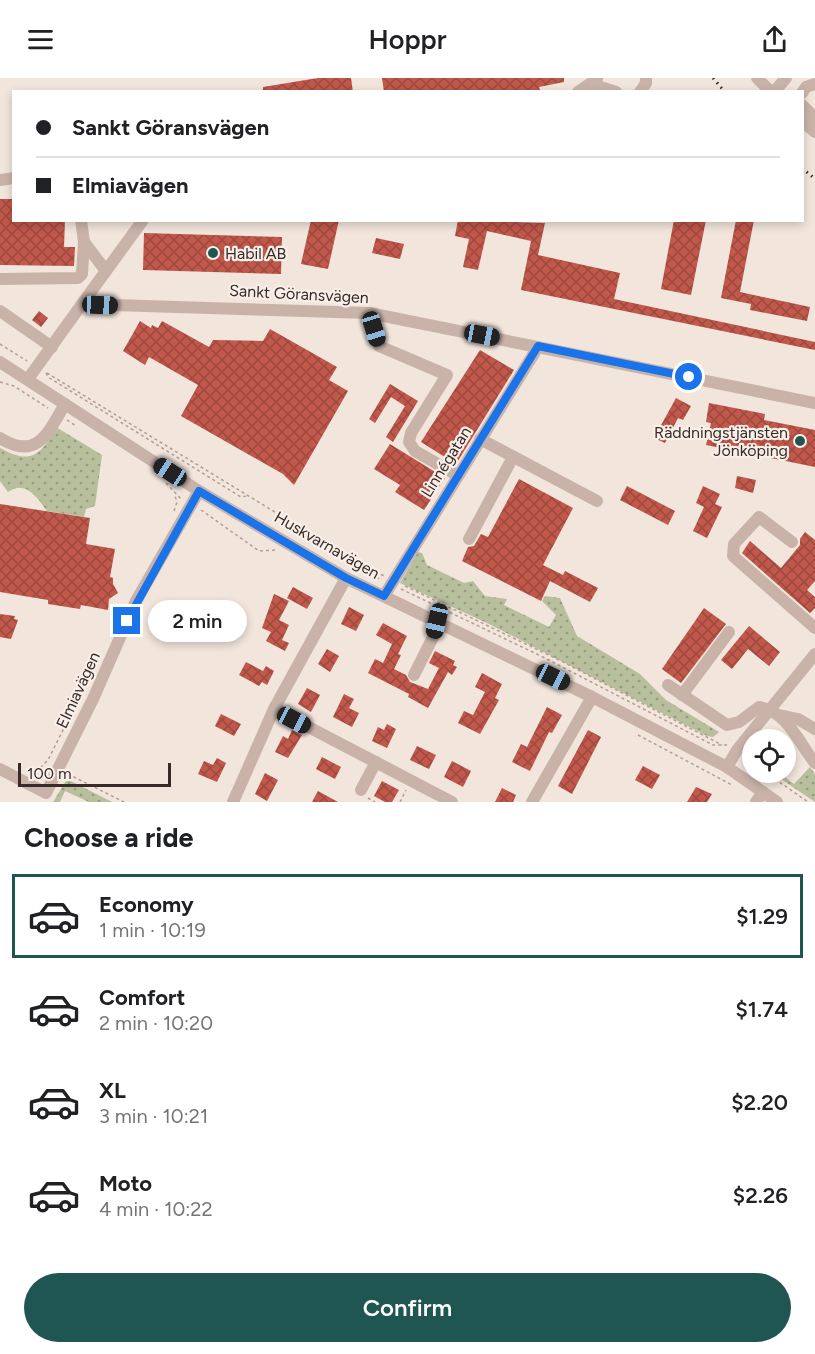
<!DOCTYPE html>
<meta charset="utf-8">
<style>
body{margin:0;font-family:Figtree,sans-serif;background:#f6f6f6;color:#202124;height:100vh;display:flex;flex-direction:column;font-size:22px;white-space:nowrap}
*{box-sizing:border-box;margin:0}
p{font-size:20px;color:#757577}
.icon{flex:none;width:33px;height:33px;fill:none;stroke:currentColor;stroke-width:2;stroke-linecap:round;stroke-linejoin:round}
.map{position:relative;height:724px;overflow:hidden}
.details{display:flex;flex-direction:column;background:#fff;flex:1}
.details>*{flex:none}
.top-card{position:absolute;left:12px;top:12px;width:792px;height:132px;border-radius:0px;box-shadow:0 3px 9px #0003;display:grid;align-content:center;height:132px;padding:0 24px;background:#fff}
.buttons{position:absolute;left:742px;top:651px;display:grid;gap:12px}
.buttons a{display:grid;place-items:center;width:54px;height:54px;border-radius:50%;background:#fff;box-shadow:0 3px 9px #0003;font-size:30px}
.scale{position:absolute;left:18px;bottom:15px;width:153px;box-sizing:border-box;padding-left:6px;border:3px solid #362b28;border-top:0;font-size:16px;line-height:21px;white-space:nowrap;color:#362b28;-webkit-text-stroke:4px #f9efe9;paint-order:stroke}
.end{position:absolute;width:27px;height:27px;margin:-14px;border:8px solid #1a73e8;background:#fff;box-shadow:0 0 0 3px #fff}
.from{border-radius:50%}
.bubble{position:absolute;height:42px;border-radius:21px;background:#fff;box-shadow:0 3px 9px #0003;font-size:20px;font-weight:600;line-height:42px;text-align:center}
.car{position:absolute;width:18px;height:36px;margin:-18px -9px;border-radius:8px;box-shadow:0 0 4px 2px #0007;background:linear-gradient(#222 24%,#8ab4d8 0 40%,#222 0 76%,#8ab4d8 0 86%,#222 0)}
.top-card b{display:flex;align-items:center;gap:21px;height:57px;font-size:22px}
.top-card b+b{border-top:2px solid #e0e0e0}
.top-card i{width:15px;height:15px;background:#202124}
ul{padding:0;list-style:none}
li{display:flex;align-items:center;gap:18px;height:84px;margin:0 12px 9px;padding:0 12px;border:3px solid transparent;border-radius:0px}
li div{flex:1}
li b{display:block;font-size:22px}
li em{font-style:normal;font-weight:600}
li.current{border-color:#205652}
li>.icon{width:54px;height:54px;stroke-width:1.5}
h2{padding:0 24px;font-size:27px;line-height:72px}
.primary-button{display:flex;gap:12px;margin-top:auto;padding:12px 24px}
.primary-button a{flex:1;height:69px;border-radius:36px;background:#205652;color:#fff;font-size:24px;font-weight:600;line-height:69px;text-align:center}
header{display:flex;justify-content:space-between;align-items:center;height:78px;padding:0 24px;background:#fff;font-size:27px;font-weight:600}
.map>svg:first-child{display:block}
.grass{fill:url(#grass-dots)}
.building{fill:url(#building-cross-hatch)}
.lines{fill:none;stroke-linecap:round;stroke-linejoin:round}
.path{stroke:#b49d93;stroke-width:1.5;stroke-dasharray:3 3;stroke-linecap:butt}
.minor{stroke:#c9b3a9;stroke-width:12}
.rail{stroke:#362b28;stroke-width:3;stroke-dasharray:1.5 4.5;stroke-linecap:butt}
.route{stroke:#1a73e8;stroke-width:8}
.poi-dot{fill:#205652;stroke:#f9efe9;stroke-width:2}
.labels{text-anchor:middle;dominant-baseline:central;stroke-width:4.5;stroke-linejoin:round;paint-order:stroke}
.poi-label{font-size:16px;fill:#362b28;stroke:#f9efe9;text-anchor:start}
.street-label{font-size:16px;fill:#362b28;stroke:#f9efe9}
</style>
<header><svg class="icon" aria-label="menu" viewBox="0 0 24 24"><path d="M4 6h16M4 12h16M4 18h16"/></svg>Hoppr<svg class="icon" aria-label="share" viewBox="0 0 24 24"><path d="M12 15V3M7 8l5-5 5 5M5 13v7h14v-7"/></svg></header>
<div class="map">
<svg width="815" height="724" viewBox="0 0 815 724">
<defs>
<pattern id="grass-dots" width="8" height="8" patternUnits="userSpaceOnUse" patternTransform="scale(1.5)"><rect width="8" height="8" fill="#b8bf9d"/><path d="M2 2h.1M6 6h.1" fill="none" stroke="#969b80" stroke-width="1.8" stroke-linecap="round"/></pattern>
<pattern id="building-cross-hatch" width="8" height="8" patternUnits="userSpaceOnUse" patternTransform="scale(1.5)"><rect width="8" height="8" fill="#c1584b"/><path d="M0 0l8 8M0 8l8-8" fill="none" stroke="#9e493e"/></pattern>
</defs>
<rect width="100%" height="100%" fill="#f1e5dc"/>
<g class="grass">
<path d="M 56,349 L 102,377 L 95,428 L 86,431 L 84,439 L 47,433 C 38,420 25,401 8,414 L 0,403 L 0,370 C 30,387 41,378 56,349 Z"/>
<polygon points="418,474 422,475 427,487 464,505 473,503 485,518 507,521 504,527 549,549 556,537 542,523 545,518 560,520 577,558 640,596 666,622 719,654 713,659 707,658 489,546 400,505"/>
<polygon points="810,689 815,696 815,724 772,695 780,695 794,706"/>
<polygon points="67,701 112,724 89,724 65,713 60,724 53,724"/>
</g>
<g class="building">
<polygon points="318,0 351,0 353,14 263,14 263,9"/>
<polygon points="382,0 564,0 564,4 539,9 540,12 533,14 384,14"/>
<polygon points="0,121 14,121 14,142 65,142 64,169 75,169 74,188 0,187"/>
<polygon points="311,142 339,142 328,191 301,186"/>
<polygon points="458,142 545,145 538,177 620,195 614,221 815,264 815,272 521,212 531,163 487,153 478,192 463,189 469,161 455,158"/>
<polygon points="674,142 706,142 691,217 661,211"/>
<polygon points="736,142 754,142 740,214 810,229 807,243 750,232 751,226 721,220"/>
<polygon points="144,155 282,159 281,196 143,192"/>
<polygon points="376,160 404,166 400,181 372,175"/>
<polygon points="39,233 48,240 41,249 32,242"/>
<polygon points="140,243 151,250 152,247 158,250 162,243 209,269 213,262 263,263 270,251 337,289 329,302 348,313 294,407 283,396 181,338 198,307 149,279 145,287 123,273"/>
<polygon points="480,272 514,292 456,386 421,364"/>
<polygon points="390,306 418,323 393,364 386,359 405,328 391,319 375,345 369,341"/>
<polygon points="676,320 691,328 683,342 678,340 665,365 654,360"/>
<polygon points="709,325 765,336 764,342 815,352 815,389 706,367 711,345 706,344"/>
<polygon points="390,366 445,400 424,432 395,414 400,407 374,391"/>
<polygon points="737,398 756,402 753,415 735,410"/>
<polygon points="519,401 573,430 543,487 563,497 565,493 598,510 590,524 550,503 541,523 462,483 468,469 474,468 481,456 488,459"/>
<polygon points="627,408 675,433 668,447 620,422"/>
<polygon points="703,408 720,416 715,426 722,429 707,460 693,453 704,429 696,425"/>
<polygon points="0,426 90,440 86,466 115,471 110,499 113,500 113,506 118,515 109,521 108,532 81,527 80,531 48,526 48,522 0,514"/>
<polygon points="805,454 815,462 815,503 807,512 815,519 815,530 810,535 742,475 750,463 781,490 800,467 800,461"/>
<polygon points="293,509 313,520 307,531 287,520"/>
<polygon points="274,516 289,523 279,542 289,547 282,562 289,565 285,573 266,563 271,554 262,550"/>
<polygon points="349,529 364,537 356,553 341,546"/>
<polygon points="704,530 726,546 681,605 662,591"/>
<polygon points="0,536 15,538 14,541 18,542 11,561 0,559"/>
<polygon points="383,545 407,558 398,576 401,577 394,591 406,597 410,604 428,611 439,590 429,585 435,573 455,583 453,587 457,589 452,597 448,594 428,630 408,619 409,616 368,595 375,581 383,585 392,566 376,557"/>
<polygon points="749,548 780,574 769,588 748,571 732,591 721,582"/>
<polygon points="327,571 339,578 330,594 318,586"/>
<polygon points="246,584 263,593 266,588 274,593 267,607 262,604 259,608 239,597"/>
<polygon points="482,595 502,606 495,620 499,622 480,656 458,645 464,633 473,637 485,614 475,609"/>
<polygon points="307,610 320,617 311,634 298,626"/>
<polygon points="344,616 354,621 349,630 359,635 352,649 333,639"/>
<polygon points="547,629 562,637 552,655 549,654 530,693 512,684 521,666 527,669"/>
<polygon points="221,636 241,646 234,658 215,648"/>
<polygon points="387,646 396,651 387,670 372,663 378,649 384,652"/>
<polygon points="292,652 302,657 288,680 275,674 283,658 288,661"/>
<polygon points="588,652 601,659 572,716 558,708"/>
<polygon points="417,668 436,677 429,691 410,682"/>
<polygon points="322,679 341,689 335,701 316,691"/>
<polygon points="217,680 226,685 217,704 198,696 204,683 213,687"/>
<polygon points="452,683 471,693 463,709 444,699"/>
<polygon points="643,688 660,697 652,711 635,702"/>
<polygon points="265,695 278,702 267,723 255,716"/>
<polygon points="382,703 399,712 392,724 385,724 374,718"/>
<polygon points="696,709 712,716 707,724 687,724"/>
<polygon points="502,710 516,717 513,724 495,724"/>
<polygon points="318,713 338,724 312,724"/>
</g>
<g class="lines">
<g class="path">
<polyline points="0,266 27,283"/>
<polyline points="46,295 48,299 241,419 247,418"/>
<polyline points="47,295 347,478 384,498"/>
<polyline points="0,304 14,308 48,330"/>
<polyline points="67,342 76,348"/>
<polyline points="166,405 181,421"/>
<polyline points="201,432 259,473 276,472"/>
<polyline points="174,433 177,424 175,418"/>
<polyline points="292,446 293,452 380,501"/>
<polyline points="405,508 561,583 722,667"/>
<polyline points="401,511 543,579 713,667 728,667"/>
<polyline points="638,657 732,707"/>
<polyline points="747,678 753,684"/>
<polyline points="29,692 39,691 48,682 89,600"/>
<polyline points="765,694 808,724"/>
<polyline points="68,696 124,724"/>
<polyline points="368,720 375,724"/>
<polyline points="400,724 406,712"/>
</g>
<g class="minor">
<polyline points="757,0 771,14"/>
<polyline points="591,6 616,14"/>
<polyline points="578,14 597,1"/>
<polyline points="640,14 646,5 646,0"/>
<polyline points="774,14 786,0"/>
<polyline points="802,15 806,9 815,6"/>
<polyline points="802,27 815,40"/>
<polyline points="802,43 815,54"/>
<polyline points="0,102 14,100"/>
<polyline points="84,164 106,193"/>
<polyline points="0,201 78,200 82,196 84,164 81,142"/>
<polyline points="82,226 143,142"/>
<polyline points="0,233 52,269"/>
<polyline points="369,235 379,268 447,297 411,355 409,364 415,373 457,397"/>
<polyline points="0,284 199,413 346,500 592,619 727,689 777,724"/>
<polyline points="28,301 82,226 369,235 815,325"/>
<path d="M 0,360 C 37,383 48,355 65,326"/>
<polyline points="480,361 597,423"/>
<polyline points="469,461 513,379"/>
<polyline points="792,464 759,439 734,466 733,478 815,550"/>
<polyline points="384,518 538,269"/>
<polyline points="414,597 435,555 437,543"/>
<path d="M 668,607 L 727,647 L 739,644 L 759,629 C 787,633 799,665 815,685"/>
<polyline points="682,617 729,554"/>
<polyline points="274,631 452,724"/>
<polyline points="779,637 798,641 815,651"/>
<polyline points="727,689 737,672 815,576"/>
<polyline points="0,691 46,715 93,621 136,523 199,413"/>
<polyline points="361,712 376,684"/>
<polyline points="233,724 274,631 346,500"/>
<polyline points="532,724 592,619"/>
<polyline points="756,724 763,714"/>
</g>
<g class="rail">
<polyline points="713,0 725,14"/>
<polyline points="802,90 815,101"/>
</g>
</g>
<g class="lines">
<polyline class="route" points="127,543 199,413 346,500 384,518 538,268 689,299"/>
</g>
<g class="poi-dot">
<circle cx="213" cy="175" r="6"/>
<circle cx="800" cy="363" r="6"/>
</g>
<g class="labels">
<g class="poi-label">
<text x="225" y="175">Habil AB</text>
<text x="788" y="354" text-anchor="end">Räddningstjänsten<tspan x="788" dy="18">Jönköping</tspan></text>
</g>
<g class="street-label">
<text transform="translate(299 216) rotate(3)">Sankt Göransvägen</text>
<text transform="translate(446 384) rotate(-58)">Linnégatan</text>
<text transform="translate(327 467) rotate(30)">Huskvarnavägen</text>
<text transform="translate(78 612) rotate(-65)">Elmiavägen</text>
</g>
</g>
</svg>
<div class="buttons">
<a><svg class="icon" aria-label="locate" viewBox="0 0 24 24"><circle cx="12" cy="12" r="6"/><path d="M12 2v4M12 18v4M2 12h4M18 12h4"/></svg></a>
</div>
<div class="scale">100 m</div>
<i class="end from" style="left:689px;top:299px"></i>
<i class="end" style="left:127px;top:543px"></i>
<div class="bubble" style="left:148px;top:522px;width:99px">2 min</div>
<i class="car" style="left:100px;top:227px;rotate:92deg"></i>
<i class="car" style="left:374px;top:251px;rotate:163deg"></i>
<i class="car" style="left:482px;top:257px;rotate:101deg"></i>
<i class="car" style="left:170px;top:394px;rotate:303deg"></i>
<i class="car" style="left:437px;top:543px;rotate:193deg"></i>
<i class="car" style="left:553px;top:599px;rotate:116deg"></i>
<i class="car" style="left:294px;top:642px;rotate:118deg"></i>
<div class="top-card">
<b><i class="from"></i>Sankt Göransvägen</b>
<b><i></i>Elmiavägen</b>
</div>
</div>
<section class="details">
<h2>Choose a ride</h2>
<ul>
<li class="current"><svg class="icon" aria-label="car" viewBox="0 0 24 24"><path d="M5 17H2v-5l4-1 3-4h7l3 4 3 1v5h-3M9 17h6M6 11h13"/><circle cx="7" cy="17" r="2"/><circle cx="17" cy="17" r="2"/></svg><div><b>Economy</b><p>1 min · 10:19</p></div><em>$1.29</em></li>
<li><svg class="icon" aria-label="car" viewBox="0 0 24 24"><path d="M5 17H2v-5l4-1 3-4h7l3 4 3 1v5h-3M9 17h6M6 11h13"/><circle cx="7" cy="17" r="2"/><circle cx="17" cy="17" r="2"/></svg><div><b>Comfort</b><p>2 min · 10:20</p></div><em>$1.74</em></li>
<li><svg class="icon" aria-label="car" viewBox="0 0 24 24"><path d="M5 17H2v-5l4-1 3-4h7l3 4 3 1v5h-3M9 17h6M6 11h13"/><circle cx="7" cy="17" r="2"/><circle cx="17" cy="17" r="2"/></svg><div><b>XL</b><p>3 min · 10:21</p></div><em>$2.20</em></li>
<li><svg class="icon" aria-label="car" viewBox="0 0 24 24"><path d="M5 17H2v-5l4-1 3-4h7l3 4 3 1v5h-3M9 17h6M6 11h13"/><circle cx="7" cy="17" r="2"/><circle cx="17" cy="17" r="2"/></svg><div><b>Moto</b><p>4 min · 10:22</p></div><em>$2.26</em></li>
</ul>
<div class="primary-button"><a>Confirm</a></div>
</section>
